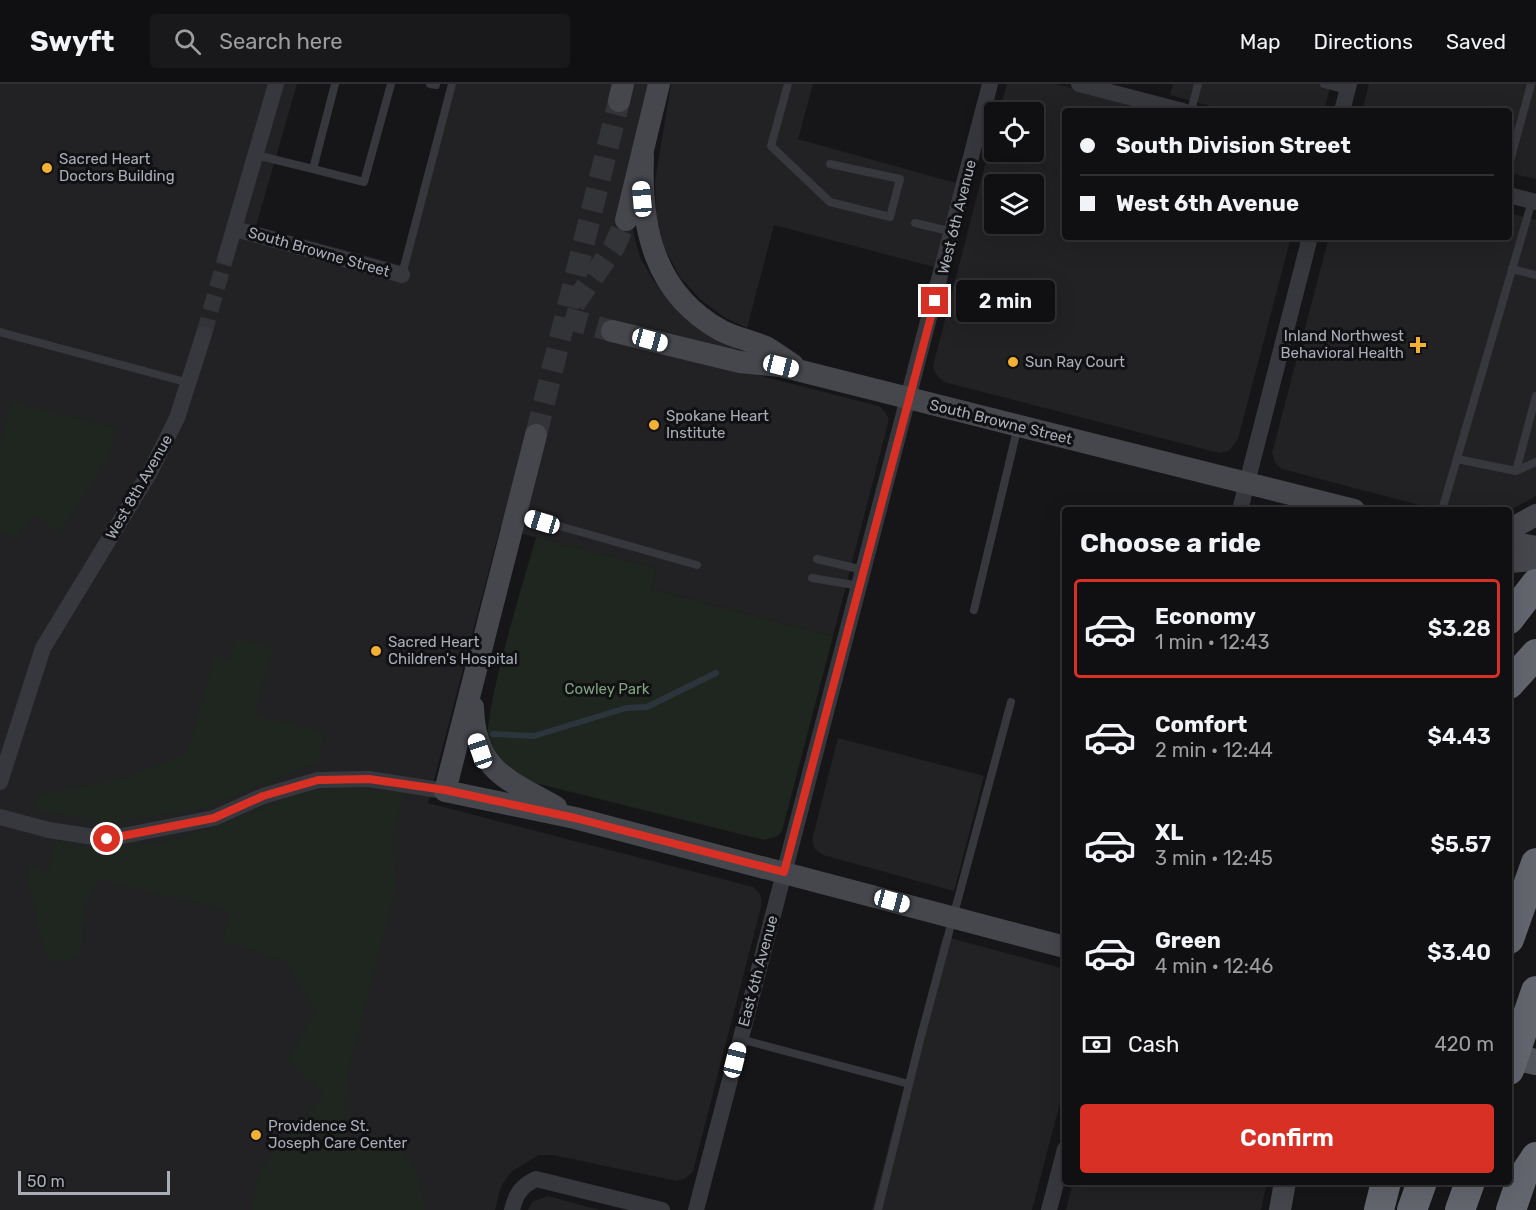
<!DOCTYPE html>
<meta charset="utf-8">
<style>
body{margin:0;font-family:Rubik,sans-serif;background:#19191b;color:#f1f3f6;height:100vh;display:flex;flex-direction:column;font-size:22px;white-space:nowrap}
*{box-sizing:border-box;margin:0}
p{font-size:20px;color:#9c9d9f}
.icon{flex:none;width:33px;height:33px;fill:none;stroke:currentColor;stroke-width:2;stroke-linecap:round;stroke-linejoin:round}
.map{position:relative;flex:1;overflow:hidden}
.sheet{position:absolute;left:1062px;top:423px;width:450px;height:678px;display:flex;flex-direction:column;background:#101012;border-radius:6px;box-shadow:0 6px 24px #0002,0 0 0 2px #303032}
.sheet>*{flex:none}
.hud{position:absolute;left:1062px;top:24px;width:450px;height:132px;border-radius:6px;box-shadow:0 6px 24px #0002,0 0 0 2px #303032;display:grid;align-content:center;height:132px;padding:0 18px;background:#101012}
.buttons{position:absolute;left:984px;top:18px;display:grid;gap:12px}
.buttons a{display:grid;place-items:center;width:60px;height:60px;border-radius:6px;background:#101012;box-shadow:0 6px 24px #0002,0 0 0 2px #303032;font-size:30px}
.scale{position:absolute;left:18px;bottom:15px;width:152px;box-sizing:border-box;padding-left:6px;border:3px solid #a8adb8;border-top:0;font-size:16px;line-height:21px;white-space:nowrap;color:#a8adb8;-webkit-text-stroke:4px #111113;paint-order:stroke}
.end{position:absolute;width:27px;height:27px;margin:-14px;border:8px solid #d93025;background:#fff;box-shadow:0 0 0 3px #fff}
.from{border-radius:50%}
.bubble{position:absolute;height:42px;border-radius:6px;background:#101012;box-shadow:0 6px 24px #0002,0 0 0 2px #303032;font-size:20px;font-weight:600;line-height:42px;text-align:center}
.car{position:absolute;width:18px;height:36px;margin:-18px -9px;border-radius:8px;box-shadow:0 0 4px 2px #0007;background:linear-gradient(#fff 24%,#345 0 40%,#fff 0 76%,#345 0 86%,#fff 0)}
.hud b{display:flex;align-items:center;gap:21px;height:57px;font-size:22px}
.hud b+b{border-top:2px solid #303032}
.hud i{width:15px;height:15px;background:#f1f3f6}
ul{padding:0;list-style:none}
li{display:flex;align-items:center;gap:18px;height:99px;margin:0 12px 9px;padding:0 6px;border:3px solid transparent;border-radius:6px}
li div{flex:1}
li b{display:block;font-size:22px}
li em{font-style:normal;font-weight:600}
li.selected{border-color:#d93025}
li>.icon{width:54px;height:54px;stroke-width:1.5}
h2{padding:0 18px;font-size:27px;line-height:72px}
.pay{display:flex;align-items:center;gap:15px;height:66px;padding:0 18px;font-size:22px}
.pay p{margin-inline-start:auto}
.button{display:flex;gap:12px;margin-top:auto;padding:12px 18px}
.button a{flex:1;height:69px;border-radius:6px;background:#d93025;color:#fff;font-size:24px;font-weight:600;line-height:69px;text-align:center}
header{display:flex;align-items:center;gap:36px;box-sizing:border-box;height:84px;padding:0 30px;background:#101012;border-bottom:2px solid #303032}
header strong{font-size:28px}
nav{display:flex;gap:33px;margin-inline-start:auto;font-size:21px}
.search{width:420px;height:54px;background:#19191b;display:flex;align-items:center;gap:15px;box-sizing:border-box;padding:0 21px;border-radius:6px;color:#9c9d9f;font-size:22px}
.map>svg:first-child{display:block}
.built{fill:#222225;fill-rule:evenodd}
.green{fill:#1e261f}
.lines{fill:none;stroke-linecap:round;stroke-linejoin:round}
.stream{stroke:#2c353c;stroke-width:6}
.street-tunnel{stroke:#333438;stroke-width:16;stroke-dasharray:16 8;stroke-linecap:butt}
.secondary-tunnel{stroke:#333438;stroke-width:22;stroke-dasharray:22 11;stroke-linecap:butt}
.lane{stroke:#37383d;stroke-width:8}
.street{stroke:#37383d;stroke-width:16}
.secondary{stroke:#45474d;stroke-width:22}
.primary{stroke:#53555c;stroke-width:26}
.highway{stroke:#63666e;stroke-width:30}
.highway-bridge{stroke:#63666e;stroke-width:30}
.route{stroke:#d93025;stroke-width:8}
.poi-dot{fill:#f2b134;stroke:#111113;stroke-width:2}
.labels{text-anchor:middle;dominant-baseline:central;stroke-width:6;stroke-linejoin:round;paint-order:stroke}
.poi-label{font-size:15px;fill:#a8adb8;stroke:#111113;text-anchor:start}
.street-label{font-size:15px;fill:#a8adb8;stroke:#111113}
.park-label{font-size:15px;fill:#7fa381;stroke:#111113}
</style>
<header>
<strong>Swyft</strong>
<div class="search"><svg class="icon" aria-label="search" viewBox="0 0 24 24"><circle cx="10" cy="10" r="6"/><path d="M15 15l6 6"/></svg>Search here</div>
<nav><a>Map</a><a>Directions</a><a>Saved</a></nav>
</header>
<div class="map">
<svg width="1536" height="1126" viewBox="0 0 1536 1126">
<rect width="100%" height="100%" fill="#161618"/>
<g class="built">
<polygon points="0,0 297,0 256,142 400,181 449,0 650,0 629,122 634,152 641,175 654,197 668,215 736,263 731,284 879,322 885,328 889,335 833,552 651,505 656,484 500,444 428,719 753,803 760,810 762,819 693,1087 686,1094 677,1097 553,1071 539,1071 512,1087 501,1102 495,1126 0,1126"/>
<polygon points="671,0 813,0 798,55 956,99 934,183 774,141 747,244 724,233 701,216 680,193 664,163 656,132 655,97"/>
<path d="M 1007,0 L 1056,0 L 1161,27 L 1065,27 L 1065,153 L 1291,153 L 1238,355 L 1229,367 L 1219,369 L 944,298 L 935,289 L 933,282 L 994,46 L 994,68 L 1034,68 L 1034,28 L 999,28 ZM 994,100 L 1034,100 L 1034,140 L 994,140 Z"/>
<polygon points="1173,0 1331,0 1324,27 1228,27 1170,11"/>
<polygon points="1369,0 1536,0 1536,95 1509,89 1509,27 1362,27"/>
<polygon points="1509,129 1536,136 1536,412 1509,427 1438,426 1282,385 1275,379 1272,369 1329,153 1509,153"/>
<polygon points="838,654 984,692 954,807 823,771 815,765 812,756"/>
<polygon points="943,852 1065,885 1065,1000 1032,1126 872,1126"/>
<polygon points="1073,1098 1267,1098 1261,1126 1066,1126"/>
<polygon points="548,1112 600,1126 528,1126 532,1118"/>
</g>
<g class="green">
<polygon points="11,318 116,343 109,372 60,449 35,431 18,453 0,448 0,353 2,354"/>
<path d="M 536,453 L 656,484 L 651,505 L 833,552 L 782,747 L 778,752 L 764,756 L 535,699 C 519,693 497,681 489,663 C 479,638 527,487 536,453 Z"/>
<polygon points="235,554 273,563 255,631 325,649 318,679 197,726 108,739 33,726 36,712 131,692 187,669 215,571 229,576"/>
<path d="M 338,702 L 404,709 L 393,753 L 396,803 L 348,989 L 344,1046 L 353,1066 C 363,1062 377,1054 389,1058 C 412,1067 425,1104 424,1126 L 251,1126 L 260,1086 L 324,1010 L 288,976 L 315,927 L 285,877 L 223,858 L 230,827 L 99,795 C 94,804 86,816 84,826 C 80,853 92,878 54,878 L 45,869 L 26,791 L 29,782 L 48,788 L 55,757 L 89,763 L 159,759 L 213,744 L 297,710 Z"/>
</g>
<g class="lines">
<polyline class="stream" points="493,650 534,652 626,624 647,623 716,589"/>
<polyline class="street-tunnel" points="204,250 226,172"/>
<g class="secondary-tunnel">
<polyline points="574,220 614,163 626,136"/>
<polyline points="565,234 612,247"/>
<polyline points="536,351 619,17"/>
</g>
<g class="lane">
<polyline points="430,0 436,1"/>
<polyline points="788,0 771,62 830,118 890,133 900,95 830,80"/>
<polyline points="1324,0 1347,6"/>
<polyline points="1191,27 1198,0"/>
<polyline points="256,71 313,85 335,0"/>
<polyline points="1509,81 1531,0"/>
<polyline points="313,85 364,98 391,0"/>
<polyline points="915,139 953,148"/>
<polyline points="1512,185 1536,191"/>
<polyline points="402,191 452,0"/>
<polyline points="0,248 189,299"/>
<polyline points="1457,375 1516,387 1536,378"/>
<polyline points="1516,387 1536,312"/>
<polyline points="1442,426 1532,117"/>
<polyline points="517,430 697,481"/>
<polyline points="817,475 863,486"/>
<polyline points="812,494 860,502"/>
<polyline points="974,526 1018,342"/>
<polyline points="740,955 909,1000"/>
<polyline points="878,1126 920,956 1011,618"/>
</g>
<g class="street">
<polyline points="1079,0 1183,27"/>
<polyline points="1342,27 1349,0"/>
<polyline points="1509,111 1536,118"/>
<polyline points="235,145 402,191"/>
<polyline points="226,172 276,0"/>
<polyline points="1240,426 1310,153"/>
<polyline points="0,698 43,564 150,388 177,334 204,250"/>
<polyline points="0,733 49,746 107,755 214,734 263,712 318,696 369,695 445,707"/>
<path d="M 512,1126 C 516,1110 521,1102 536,1095 L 662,1126"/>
<polyline points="696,1126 990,0"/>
<polyline points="1049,1126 1065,1065"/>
</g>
<g class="secondary">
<polyline points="619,17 623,0"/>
<path d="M 643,72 C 640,143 654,210 722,247 C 736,254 752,257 766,263 C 775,268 784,275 793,281"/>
<polyline points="626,136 659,0"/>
<polyline points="612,247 740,278 781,282 1354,426"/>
<polyline points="536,351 445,707 575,734 1065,863"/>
<polyline points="1509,446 1536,431"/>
<polyline points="1509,458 1536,463"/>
<polyline points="1509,478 1536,476"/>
<path d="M 473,623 C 475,687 507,695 556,723"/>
<polyline points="1280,1126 1285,1098"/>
</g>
<polyline class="primary" points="1527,976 1536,978"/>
<g class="highway">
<polyline points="1509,535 1536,500"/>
<polyline points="1509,600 1536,570"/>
<polyline points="1509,855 1536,779"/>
<polyline points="1379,1126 1386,1098"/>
<polyline points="1412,1126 1422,1098"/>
<polyline points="1460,1126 1470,1098"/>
<polyline points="1511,1126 1522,1094 1536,1073"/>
</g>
<polyline class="highway-bridge" points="1509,986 1536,907"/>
</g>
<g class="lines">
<polyline class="route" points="107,755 214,734 263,712 318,696 369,695 445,706 575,734 784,788 935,217"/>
</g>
<g class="poi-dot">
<circle cx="47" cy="84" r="6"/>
<path d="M1415 252h6v6h6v6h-6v6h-6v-6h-6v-6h6z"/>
<circle cx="1013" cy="278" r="6"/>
<circle cx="654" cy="341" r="6"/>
<circle cx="376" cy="567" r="6"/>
<circle cx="256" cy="1051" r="6"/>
</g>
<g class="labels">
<g class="poi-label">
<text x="59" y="75">Sacred Heart<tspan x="59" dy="17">Doctors Building</tspan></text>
<text x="1404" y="252" text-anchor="end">Inland Northwest<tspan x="1404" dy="17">Behavioral Health</tspan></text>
<text x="1025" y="278">Sun Ray Court</text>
<text x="666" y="332">Spokane Heart<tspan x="666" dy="17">Institute</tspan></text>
<text x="388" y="558">Sacred Heart<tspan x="388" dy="17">Children's Hospital</tspan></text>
<text x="268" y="1042">Providence St.<tspan x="268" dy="17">Joseph Care Center</tspan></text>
</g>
<g class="street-label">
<text transform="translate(957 133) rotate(-76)">West 6th Avenue</text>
<text transform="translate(319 168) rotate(16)">South Browne Street</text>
<text transform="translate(1001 338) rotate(14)">South Browne Street</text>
<text transform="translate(139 403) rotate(-60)">West 8th Avenue</text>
<text transform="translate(758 887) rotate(-75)">East 6th Avenue</text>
</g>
<g class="park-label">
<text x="607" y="605">Cowley Park</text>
</g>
</g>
</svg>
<div class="buttons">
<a><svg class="icon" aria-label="locate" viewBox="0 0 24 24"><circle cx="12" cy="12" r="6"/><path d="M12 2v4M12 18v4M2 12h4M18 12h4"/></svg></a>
<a><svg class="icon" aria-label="layers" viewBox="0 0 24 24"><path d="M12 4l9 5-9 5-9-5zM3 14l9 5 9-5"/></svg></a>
</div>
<div class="scale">50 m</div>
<i class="end from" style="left:107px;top:755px"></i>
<i class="end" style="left:935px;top:217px"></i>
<div class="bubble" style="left:956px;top:196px;width:99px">2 min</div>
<i class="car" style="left:642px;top:115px;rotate:355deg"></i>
<i class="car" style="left:650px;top:256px;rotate:105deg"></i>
<i class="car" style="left:781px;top:282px;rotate:104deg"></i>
<i class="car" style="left:542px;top:438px;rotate:287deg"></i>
<i class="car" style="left:480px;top:667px;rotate:341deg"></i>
<i class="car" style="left:892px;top:817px;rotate:105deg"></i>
<i class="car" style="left:735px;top:976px;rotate:14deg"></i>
<div class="hud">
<b><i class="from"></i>South Division Street</b>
<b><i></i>West 6th Avenue</b>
</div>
<section class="sheet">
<h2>Choose a ride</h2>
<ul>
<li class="selected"><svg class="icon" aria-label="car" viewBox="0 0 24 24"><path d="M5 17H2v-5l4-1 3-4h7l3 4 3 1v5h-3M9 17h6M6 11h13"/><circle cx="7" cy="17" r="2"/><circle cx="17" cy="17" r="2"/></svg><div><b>Economy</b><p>1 min · 12:43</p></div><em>$3.28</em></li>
<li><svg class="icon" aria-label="car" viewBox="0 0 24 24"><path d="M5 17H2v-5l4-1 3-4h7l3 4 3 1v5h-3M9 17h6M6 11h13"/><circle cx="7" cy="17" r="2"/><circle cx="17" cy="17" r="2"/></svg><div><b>Comfort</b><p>2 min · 12:44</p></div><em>$4.43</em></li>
<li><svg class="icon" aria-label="car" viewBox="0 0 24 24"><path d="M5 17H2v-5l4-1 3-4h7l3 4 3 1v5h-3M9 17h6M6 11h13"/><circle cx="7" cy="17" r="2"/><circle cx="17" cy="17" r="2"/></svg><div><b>XL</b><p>3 min · 12:45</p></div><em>$5.57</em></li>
<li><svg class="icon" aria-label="car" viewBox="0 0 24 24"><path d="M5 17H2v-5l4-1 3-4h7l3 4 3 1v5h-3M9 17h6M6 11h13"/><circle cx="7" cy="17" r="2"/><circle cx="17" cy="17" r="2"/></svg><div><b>Green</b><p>4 min · 12:46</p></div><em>$3.40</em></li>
</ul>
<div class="pay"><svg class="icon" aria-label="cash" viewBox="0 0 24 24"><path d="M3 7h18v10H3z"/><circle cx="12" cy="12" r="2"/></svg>Cash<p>420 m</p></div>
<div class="button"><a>Confirm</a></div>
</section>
</div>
